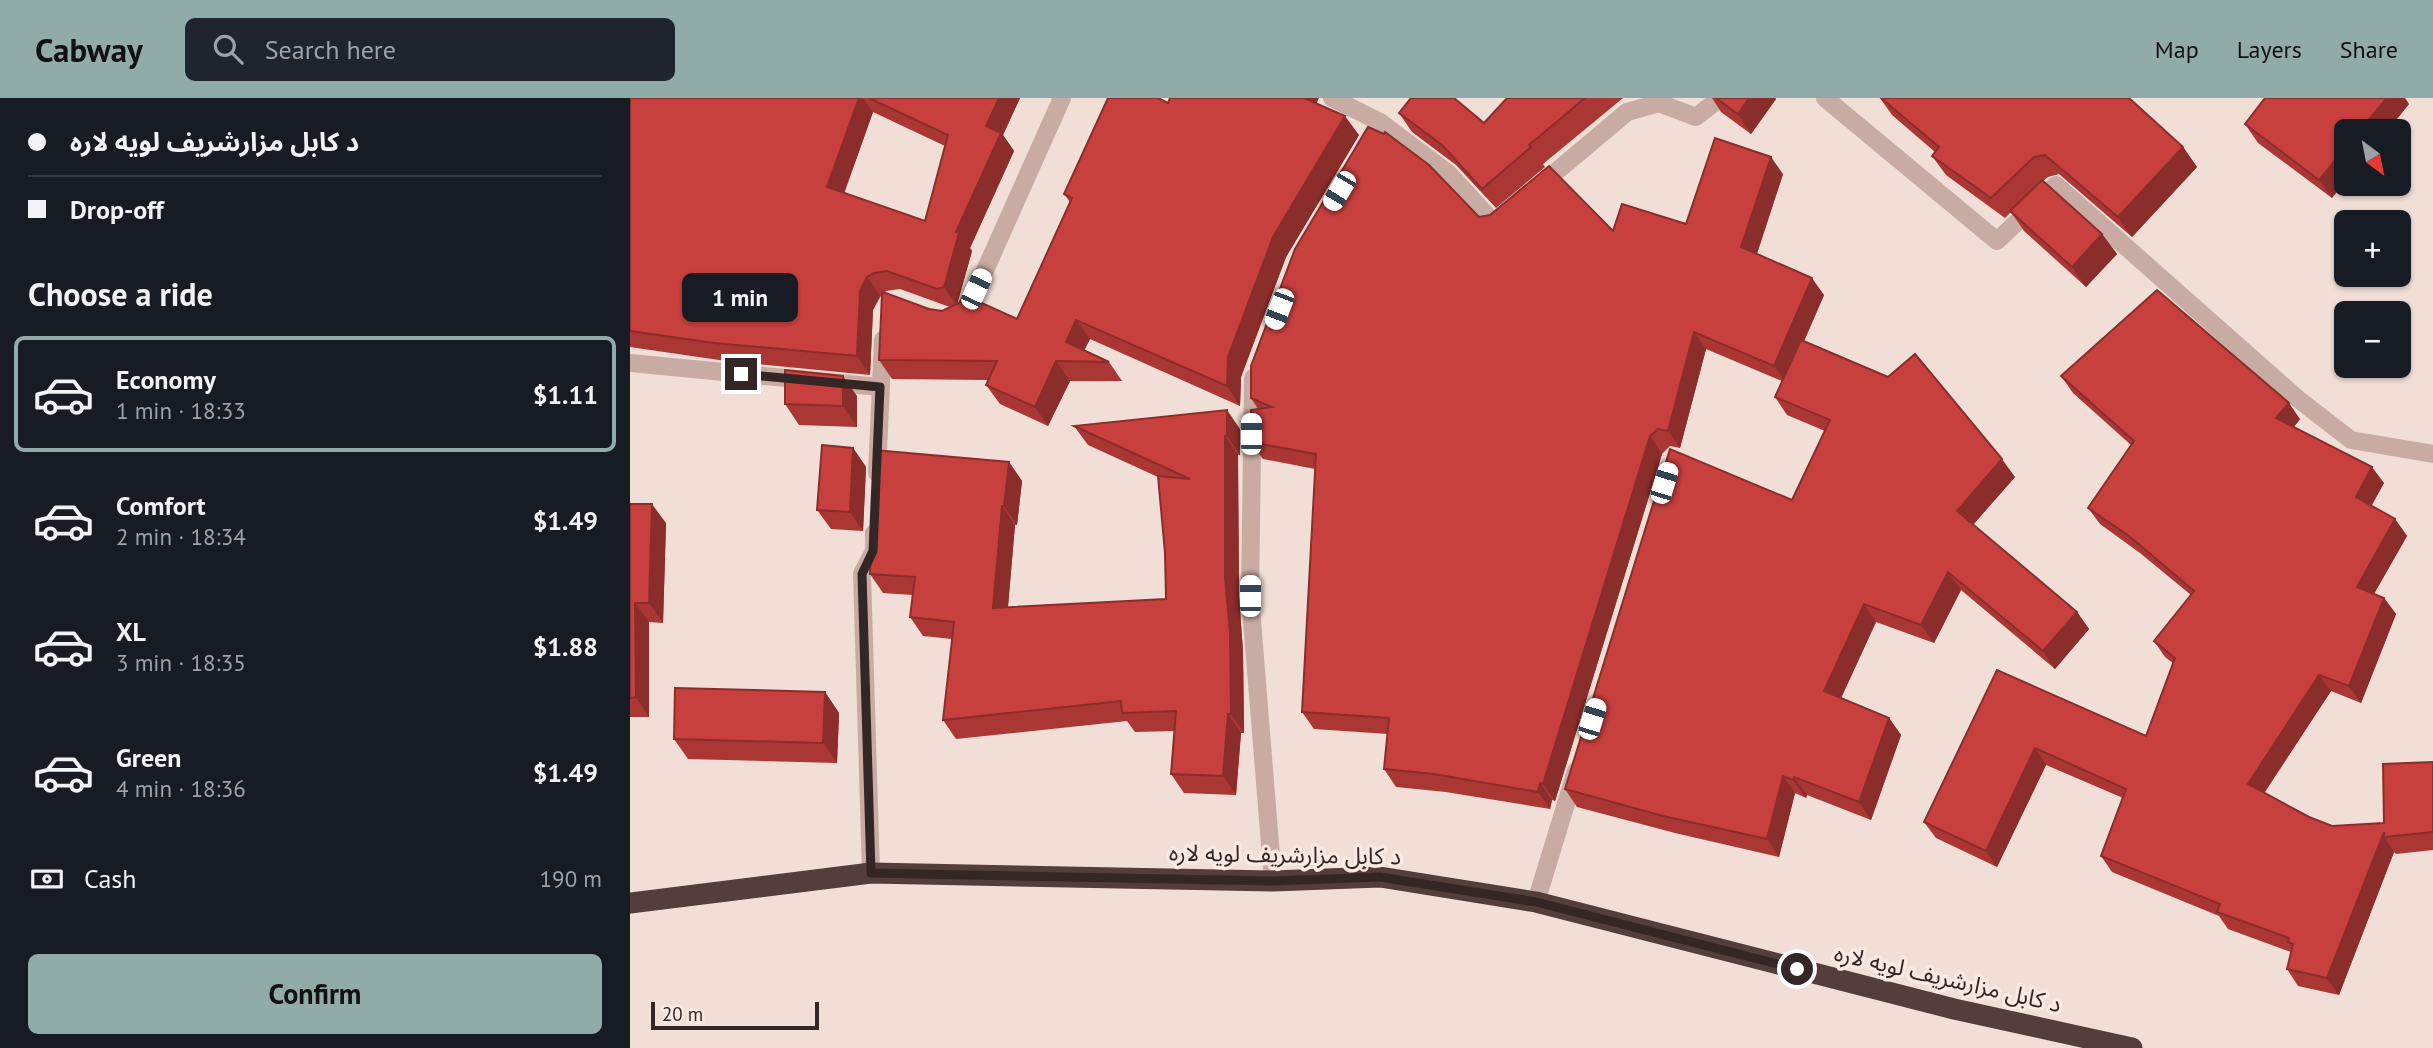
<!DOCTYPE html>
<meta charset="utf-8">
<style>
body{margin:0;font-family:"PT Sans","Noto Sans Arabic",sans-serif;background:#20242c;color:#f1f3f6;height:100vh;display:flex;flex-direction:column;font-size:26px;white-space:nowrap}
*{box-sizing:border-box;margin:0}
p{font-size:23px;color:#9ea1a6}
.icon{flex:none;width:38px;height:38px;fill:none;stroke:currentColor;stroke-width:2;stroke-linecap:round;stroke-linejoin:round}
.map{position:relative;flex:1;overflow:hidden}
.panel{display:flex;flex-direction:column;background:#171b24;width:630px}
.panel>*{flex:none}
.banner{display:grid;align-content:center;height:154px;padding:0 28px;background:#171b24}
.needle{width:46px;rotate:148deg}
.fabs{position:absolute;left:1704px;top:21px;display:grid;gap:14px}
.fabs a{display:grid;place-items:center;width:77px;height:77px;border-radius:10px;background:#171b24;box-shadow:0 2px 5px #0004;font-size:35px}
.scale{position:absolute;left:21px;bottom:18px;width:168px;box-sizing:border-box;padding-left:7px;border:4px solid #332625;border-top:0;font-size:19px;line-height:24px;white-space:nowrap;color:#332625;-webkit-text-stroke:5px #f9e9e2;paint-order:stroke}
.end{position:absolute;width:32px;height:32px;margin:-16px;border:9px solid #332625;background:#fff;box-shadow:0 0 0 4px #fff}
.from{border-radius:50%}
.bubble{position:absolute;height:49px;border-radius:10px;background:#171b24;box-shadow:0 2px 5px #0004;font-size:23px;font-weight:700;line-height:49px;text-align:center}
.car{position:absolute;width:21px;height:42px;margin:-21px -10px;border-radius:9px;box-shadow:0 0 5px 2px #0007;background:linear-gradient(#fff 24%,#345 0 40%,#fff 0 76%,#345 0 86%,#fff 0)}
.banner b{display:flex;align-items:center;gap:24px;height:66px;font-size:26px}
.banner b+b{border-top:2px solid #363941}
.banner i{width:18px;height:18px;background:#f1f3f6}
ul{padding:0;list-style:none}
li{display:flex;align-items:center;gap:21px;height:116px;margin:0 14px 10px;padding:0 14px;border:4px solid transparent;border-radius:10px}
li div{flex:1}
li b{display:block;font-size:26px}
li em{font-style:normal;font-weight:700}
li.active{border-color:#91aba9}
li>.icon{width:63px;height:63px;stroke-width:1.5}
h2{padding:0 28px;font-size:32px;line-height:84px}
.pay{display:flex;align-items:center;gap:18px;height:77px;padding:0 28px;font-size:26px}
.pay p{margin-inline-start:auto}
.cta{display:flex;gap:14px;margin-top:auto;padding:14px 28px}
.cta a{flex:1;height:80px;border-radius:10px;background:#91aba9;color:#111;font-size:28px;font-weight:700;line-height:80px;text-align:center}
header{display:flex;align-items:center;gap:42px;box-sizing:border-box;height:98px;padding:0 35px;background:#91aba9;color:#111}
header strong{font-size:33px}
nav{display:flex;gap:38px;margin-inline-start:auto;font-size:24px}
.search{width:490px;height:63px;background:#20242c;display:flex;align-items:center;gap:18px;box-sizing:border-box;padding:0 24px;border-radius:10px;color:#9ea1a6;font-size:26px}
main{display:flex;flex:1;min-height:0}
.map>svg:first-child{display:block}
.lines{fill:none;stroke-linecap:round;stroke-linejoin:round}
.minor{stroke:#c8aba3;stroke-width:18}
.highway{stroke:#543e3c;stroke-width:21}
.wall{fill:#ab3735;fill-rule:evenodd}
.shaded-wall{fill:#8b2d2b}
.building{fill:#c7403e;stroke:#8b2d2b;stroke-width:2}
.route{stroke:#332625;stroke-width:9}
.labels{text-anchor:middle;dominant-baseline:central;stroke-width:7;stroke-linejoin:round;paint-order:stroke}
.street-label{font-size:23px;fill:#332625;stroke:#f9e9e2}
</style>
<header>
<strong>Cabway</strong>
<div class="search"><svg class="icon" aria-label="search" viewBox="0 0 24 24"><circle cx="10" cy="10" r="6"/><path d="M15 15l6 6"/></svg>Search here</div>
<nav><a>Map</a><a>Layers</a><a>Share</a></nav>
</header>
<main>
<section class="panel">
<div class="banner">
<b><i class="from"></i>د کابل مزارشریف لویه لاره</b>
<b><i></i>Drop-off</b>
</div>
<h2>Choose a ride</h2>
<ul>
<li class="active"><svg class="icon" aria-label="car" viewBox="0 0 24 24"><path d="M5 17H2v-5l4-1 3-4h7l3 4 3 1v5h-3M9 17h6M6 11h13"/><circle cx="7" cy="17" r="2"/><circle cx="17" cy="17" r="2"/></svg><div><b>Economy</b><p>1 min · 18:33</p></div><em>$1.11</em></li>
<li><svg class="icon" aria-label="car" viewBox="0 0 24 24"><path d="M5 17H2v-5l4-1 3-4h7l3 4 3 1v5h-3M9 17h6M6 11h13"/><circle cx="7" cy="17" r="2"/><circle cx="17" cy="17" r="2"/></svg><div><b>Comfort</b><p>2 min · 18:34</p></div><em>$1.49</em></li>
<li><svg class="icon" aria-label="car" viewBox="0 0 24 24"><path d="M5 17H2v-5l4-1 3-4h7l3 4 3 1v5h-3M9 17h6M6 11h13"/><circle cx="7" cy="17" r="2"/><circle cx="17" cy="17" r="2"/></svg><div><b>XL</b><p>3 min · 18:35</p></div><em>$1.88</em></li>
<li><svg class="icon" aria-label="car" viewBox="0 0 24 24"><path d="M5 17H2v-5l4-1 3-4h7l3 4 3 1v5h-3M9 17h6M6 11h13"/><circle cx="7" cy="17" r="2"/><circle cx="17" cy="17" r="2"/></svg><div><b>Green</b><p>4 min · 18:36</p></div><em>$1.49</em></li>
</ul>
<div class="pay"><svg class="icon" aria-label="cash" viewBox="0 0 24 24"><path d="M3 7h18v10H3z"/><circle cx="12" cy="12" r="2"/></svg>Cash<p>190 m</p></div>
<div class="cta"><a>Confirm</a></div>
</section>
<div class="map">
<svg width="1803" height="950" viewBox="0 0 1803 950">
<rect width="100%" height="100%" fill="#f1ded6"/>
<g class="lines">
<g class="minor">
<polyline points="702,0 750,24 819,76 865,126 874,119"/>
<polyline points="1195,0 1367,143 1426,87 1668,301 1721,342 1803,356"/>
<polyline points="734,51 750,24"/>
<polyline points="908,89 997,14 1029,5 1066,19 1090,0"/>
<polyline points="330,219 336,215 432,0"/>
<polyline points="0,265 250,289"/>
<polyline points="623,280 620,498 643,783"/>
<polyline points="247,375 253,242"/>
<polyline points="241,775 232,476 244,453 244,435"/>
<polyline points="906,804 946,673"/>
</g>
<polyline class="highway" points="0,805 241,775 643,783 750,779 906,804 1324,911 1502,950"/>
</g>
<g class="wall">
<path d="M 0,0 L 390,0 L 373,37 L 384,53 L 340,150 L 342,153 L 327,206 L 387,221 L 440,104 L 434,96 L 538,5 L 686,5 L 729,37 L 656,159 L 611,279 L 610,308 L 460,241 L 454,252 L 479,264 L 492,283 L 440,283 L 418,328 L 370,306 L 356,287 L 358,282 L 262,281 L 249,262 L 252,196 L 243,212 L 240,277 L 96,263 L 0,249 ZM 243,14 L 315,48 L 295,123 L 214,95 ZM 270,191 L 320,209 L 312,213 L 299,211 L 254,195 L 256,193 Z"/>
<polygon points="877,0 993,0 913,66 915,69 866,110 826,67 782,34 769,15 854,25"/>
<polygon points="1082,0 1145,0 1146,1 1121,36 1091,14"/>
<polygon points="1250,0 1499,0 1553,49 1567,69 1502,139 1429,76 1418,79 1413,83 1472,136 1487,156 1456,189 1394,133 1381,114 1375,120 1316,77 1302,58 1305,54 1262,17"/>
<polygon points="1779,6 1757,33 1717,33 1702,100 1628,45 1615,26"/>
<polygon points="1153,76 1127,156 1194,197 1174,243 1385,379 1343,427 1447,514 1459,531 1425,571 1331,492 1304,545 1246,524 1211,600 1259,620 1271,637 1241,722 1177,697 1176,700 1165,695 1149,759 1045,735 947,709 935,691 1162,402 1195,333 1157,317 1145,299 1152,283 1076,251 1050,350 1040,348 1032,356 925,703 922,702 920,711 816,694 766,689 754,671 758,636 684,631 672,614 685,371 633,361 620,344 628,311 621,300 849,119 983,133 1056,126"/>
<polygon points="1431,278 1670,321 1664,329 1754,385 1741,408 1765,421 1777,438 1744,496 1754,500 1766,516 1731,605 1701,593 1634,695 1679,719 1702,728 1754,725 1803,664 1803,752 1766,756 1764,754 1709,897 1668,888 1657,871 1661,854 1598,831 1589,818 1482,774 1471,758 1493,700 1416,667 1367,769 1306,740 1294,724 1367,572 1516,638 1543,565 1535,559 1524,543 1561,497 1510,455 1470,426 1458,410 1501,347 1443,295"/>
<polygon points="227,298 227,329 169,327 155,306"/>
<polygon points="444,328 610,331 610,357 608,357 609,498 613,554 614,635 611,635 606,697 554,695 541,676 544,633 505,634 497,623 326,641 313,622 322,541 293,538 280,519 283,497 253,495 240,476 379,364 392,383 387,427 385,427 378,510 536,501 535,455 528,379 458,347"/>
<polygon points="223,350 236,369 233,433 201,431 187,412"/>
<polygon points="0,406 36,425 33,525 19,524 19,619 0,619"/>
<polygon points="195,594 209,615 207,665 58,661 44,641"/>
</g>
<g class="shaded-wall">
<polygon points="229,0 233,0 243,14 210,107 197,89"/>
<polygon points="369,0 390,0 373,37 384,53 340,150 342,153 327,207 314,189 326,134 356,28"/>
<polygon points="670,0 689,0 681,17"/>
<polygon points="1119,0 1145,0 1146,1 1121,36 1108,16"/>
<polygon points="1757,0 1775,0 1779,6 1757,33 1729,33"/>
<polygon points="715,18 729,37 656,159 611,279 610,308 597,288 598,259 643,139"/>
<polygon points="1717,48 1717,82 1702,100 1689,82"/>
<polygon points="1553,49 1567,69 1502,139 1488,119"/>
<polygon points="1141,59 1153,76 1123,167 1111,149"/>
<polygon points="1472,136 1487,156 1456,189 1442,169"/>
<polygon points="237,179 250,197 243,212 240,277 227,258 230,193"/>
<polygon points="1182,180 1194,197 1156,285 1144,268"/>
<polygon points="446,222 460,241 449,263 436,244"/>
<polygon points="1064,234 1076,251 1050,350 1038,333"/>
<polygon points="426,263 440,283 418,328 405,309"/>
<polygon points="213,278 227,298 227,329 213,308"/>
<polygon points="1659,305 1670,321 1658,336 1646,320"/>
<polygon points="597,312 610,331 610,357 597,338"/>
<polygon points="595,338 608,357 609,498 613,554 614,635 601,616 595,479"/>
<polygon points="1020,338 1032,356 925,703 913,686"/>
<polygon points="223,350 236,369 233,433 220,414"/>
<polygon points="1372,361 1385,379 1339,431 1327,413"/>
<polygon points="379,364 392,383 387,427 374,408"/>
<polygon points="1742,369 1754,385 1737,416 1726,399"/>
<polygon points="22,406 36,425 33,525 19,505"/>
<polygon points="372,408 385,427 376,529 363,510"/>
<polygon points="1765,421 1777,438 1738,506 1727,489"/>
<polygon points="1318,474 1331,492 1304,545 1291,527"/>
<polygon points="1754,500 1766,516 1731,605 1719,588"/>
<polygon points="5,505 19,524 19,619 6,599"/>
<polygon points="1234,506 1246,524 1206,611 1194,593"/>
<polygon points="1447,514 1459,531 1425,571 1413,553"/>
<polygon points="1689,577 1701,593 1629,703 1618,686"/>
<polygon points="195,594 209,615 207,665 193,645"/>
<polygon points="598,616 611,635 606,697 593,678"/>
<polygon points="1259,620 1271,637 1241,722 1229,704"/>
<polygon points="1405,650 1416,667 1367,769 1356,753"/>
<polygon points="1153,678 1165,695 1149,759 1137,741"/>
<polygon points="1164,679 1177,697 1176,700 1163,682"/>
<polygon points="910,685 922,702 920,711 908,694"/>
<polygon points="1754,734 1754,739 1764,754 1709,897 1697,880"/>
</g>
<g class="building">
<polygon points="0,0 229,0 197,89 295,123 318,37 239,0 369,0 356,28 371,35 326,134 329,135 314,189 307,191 257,173 244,175 237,179 230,193 227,258 84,245 0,233"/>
<polygon points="478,0 528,0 538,5 540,0 674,0 715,18 643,139 598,259 597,288 446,222 436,244 479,264 426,263 405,309 356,287 367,263 249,262 252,196 253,194 299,211 312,213 329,205 334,197 387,221 442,100 434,96"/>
<polygon points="781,0 824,0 854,25 877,0 955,0 899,47 901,49 852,91 812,47 769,15"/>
<polygon points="1086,0 1119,0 1108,16"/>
<polygon points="1251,0 1499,0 1553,49 1488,119 1415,57 1404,59 1361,100 1302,58 1309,49"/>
<polygon points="1635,0 1757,0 1729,33 1717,33 1717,48 1689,82 1615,26"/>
<polygon points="738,29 754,36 755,34 799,67 849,119 860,117 919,68 983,133 992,106 1056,126 1085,40 1141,59 1111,149 1182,180 1144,268 1064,234 1038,333 1028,331 1020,338 913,686 910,685 908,694 804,676 754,671 759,620 672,614 686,356 620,344 621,312 642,309 621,300 621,268 665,151"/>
<polygon points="1412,82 1472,136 1442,169 1380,113"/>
<polygon points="1527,192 1659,305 1646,320 1742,369 1726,399 1765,421 1727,489 1754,500 1719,588 1689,577 1618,686 1679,719 1702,728 1754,725 1753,666 1803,664 1803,734 1754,739 1754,734 1697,880 1657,871 1663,846 1658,844 1659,840 1587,814 1590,806 1471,758 1496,691 1405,650 1356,753 1294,724 1367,572 1516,638 1545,560 1524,543 1564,493 1499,438 1458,410 1504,343 1431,278"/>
<polygon points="1171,242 1258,279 1285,256 1372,361 1327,413 1447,514 1413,553 1318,474 1291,527 1234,506 1194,593 1259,620 1229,704 1164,679 1163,682 1153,678 1137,741 1033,718 935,691 1040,351 1162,402 1200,322 1145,299"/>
<polygon points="155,272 213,278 213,308 155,306"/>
<polygon points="597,312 597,338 595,338 595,479 600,535 601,616 598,616 593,678 541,676 546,613 492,615 491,603 313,622 324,524 280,519 285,479 240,476 245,352 379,364 374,408 372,408 363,510 536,501 535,455 528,378 560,381 444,328"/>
<polygon points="192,347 223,350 220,414 187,412"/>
<polygon points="0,406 22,406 19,505 5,505 6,599 0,600"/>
<polygon points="45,590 195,594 193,645 44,641"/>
</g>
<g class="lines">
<polyline class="route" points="111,276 250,289 243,453 232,476 241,775 643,783 750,779 906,804 1167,871"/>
</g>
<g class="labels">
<g class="street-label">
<text transform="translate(655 756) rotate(1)">د کابل مزارشریف لویه لاره</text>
<text transform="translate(1318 880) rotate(13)">د کابل مزارشریف لویه لاره</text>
</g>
</g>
</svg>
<div class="fabs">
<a><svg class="needle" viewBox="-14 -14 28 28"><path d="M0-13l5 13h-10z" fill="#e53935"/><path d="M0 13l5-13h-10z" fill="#9ea1a6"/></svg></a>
<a>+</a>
<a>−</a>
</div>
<div class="scale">20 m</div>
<i class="end from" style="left:1167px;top:871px"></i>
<i class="end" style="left:111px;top:276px"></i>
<div class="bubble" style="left:52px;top:175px;width:116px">1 min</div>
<i class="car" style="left:709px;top:93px;rotate:211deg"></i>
<i class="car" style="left:346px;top:191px;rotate:25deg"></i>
<i class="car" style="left:649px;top:211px;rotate:201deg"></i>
<i class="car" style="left:621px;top:336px;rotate:0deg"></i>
<i class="car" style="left:1034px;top:385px;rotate:17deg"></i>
<i class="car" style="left:620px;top:498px;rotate:0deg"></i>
<i class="car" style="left:962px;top:621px;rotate:17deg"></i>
</div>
</main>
